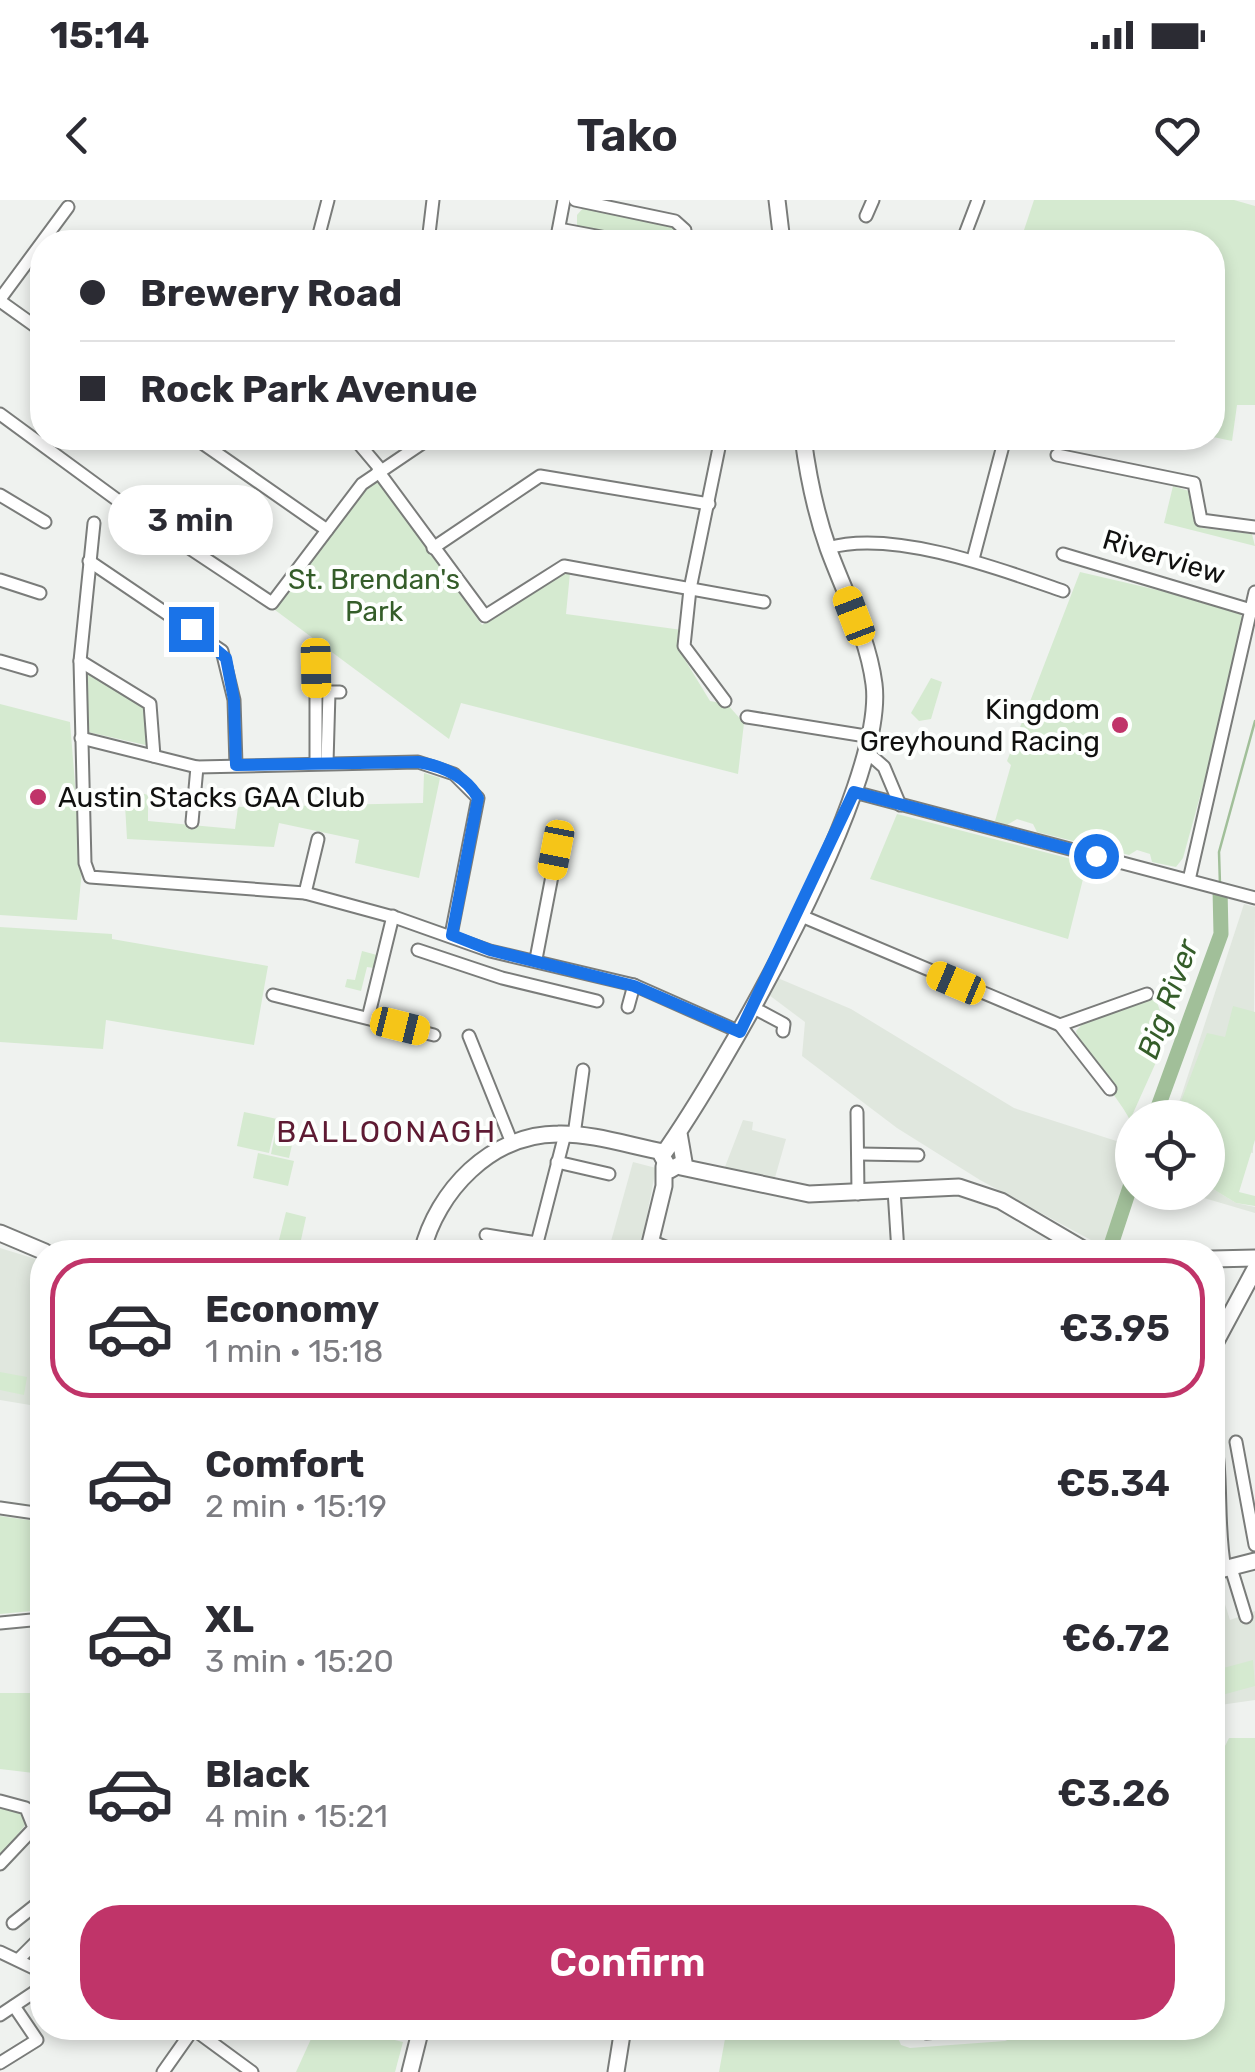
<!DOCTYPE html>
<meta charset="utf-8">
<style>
body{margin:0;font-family:Rubik,sans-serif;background:#f7f7f7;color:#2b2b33;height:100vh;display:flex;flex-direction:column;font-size:38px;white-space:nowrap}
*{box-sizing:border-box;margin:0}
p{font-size:32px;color:#7c7c81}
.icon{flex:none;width:55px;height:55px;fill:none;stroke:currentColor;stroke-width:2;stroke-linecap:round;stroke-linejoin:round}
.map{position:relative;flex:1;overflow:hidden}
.panel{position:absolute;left:30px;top:1040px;width:1195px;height:800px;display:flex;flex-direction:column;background:#fff;border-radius:40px;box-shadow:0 5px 15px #0003}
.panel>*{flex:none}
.guide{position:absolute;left:30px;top:30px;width:1195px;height:220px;border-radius:40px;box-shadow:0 5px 15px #0003;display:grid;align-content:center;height:220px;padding:0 50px;background:#fff}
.tools{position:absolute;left:1115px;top:900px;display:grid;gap:20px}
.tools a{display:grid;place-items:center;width:110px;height:110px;border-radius:50%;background:#fff;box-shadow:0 5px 15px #0003;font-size:50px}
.end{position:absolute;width:45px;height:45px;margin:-22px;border:12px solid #1a73e8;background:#fff;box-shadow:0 0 0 5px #fff}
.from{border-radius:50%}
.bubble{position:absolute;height:70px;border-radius:35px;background:#fff;box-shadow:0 5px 15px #0003;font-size:32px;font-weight:600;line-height:70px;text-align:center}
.car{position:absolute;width:30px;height:60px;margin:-30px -15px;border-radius:12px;box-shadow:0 0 8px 2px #0007;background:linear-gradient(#f5c518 24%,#345 0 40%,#f5c518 0 76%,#345 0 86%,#f5c518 0)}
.guide b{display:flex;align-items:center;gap:35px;height:95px;font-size:38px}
.guide b+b{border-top:2px solid #e1e1e2}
.guide i{width:25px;height:25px;background:#2b2b33}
ul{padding:18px 0 0;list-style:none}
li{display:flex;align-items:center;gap:30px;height:140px;margin:0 20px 15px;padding:0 30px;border:5px solid transparent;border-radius:40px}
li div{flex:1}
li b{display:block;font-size:38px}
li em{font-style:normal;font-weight:600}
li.active{border-color:#c03469}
li>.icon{width:90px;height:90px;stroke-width:1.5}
.action{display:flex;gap:20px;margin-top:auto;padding:20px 50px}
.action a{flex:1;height:115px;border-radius:40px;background:#c03469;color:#fff;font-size:40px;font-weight:600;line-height:115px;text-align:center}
.status{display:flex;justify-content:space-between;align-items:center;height:70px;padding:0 50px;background:#fff;direction:ltr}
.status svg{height:28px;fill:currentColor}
header{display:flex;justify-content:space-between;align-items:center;height:130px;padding:0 50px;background:#fff;font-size:45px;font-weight:600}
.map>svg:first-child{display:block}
.built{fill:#e0e7de}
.green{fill:#d5ead0}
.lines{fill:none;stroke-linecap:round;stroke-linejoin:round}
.stream{stroke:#a1bf99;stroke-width:2.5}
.river{stroke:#a1bf99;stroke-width:15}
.minor-casing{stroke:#7a7c7a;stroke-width:15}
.major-casing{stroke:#7a7c7a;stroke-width:19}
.minor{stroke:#fff;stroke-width:11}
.major{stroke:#fff;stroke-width:15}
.route{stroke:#1a73e8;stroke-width:12}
.poi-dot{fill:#c03469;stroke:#fdfffd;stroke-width:4}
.labels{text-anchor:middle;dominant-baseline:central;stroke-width:8;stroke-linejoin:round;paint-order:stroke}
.street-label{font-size:28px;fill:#10100f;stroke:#fdfffd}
.park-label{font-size:28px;fill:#345d29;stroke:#fdfffd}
.poi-label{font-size:28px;fill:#10100f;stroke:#fdfffd;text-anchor:end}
.water-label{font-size:30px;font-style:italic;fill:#345d29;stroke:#fdfffd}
.neighbourhood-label{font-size:30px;letter-spacing:2.5px;fill:#5e1b33;stroke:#fdfffd}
</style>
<div class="status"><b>15:14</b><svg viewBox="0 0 49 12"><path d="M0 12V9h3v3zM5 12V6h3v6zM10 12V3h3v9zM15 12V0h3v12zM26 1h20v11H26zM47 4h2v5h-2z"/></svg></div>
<header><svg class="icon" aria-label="back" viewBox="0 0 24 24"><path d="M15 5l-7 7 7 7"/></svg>Tako<svg class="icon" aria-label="heart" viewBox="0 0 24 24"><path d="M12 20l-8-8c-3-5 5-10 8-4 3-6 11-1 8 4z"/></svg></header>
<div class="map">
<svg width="1255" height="1872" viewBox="0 0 1255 1872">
<rect width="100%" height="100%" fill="#eff2ef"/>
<g class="built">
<polygon points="1244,704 1255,707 1253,953 1208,946 1208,918 1174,918"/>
<polygon points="773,776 851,809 1014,908 1132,946 1132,981 1127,983 1107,1043 1091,1040 980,980 897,928 802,856 805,822 765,792"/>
<polygon points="743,920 753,922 752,930 786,939 774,981 723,972"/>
<polygon points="633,962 656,968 640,1052 608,1052"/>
<polygon points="1208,986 1236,1003 1255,1007 1255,1013 1187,993 1208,992"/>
<polygon points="0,1048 42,1061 42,1207 0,1200"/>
<polygon points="1222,1395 1230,1420 1255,1411 1255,1500 1213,1506 1213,1398"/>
</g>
<g class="green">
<polygon points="1034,0 1234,0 1255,6 1255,205 1237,205 1232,241 1213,237 1212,42 1020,42"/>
<polygon points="584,7 678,27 681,36 678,42 651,42 577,28 577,15"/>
<polygon points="379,281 482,425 557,373 570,373 566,414 682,430 679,450 710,501 727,504 744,523 738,574 461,503 449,539 275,410 355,295"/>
<polygon points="1173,286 1192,292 1191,311 1201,328 1252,334 1255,346 1164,323"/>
<polygon points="1080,372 1239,409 1242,418 1230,488 1183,658 1176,667 1152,662 1150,654 1137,650 1129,655 1037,632 1033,624 1017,619 1007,625 995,621 1011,565 1007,561"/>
<polygon points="88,471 147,509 150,546 88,532 83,474"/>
<polygon points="931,478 942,482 931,519 919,521 911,513"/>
<polygon points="0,504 70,522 82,671 77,720 0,715"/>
<polygon points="424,573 440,578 419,678 355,663 359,640 279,623 274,647 127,639 124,588 148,595 148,621 235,629 238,607 423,603"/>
<polygon points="897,614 1087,663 1068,739 870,679"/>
<polygon points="0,727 112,734 112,739 268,766 254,845 106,820 103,849 0,842"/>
<polygon points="362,751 377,755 374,768 367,767 361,791 345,787 347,779 355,780"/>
<path d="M 1154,795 L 1161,813 L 1175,820 L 1130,920 C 1115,891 1083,862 1076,831 L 1088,818 Z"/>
<polygon points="1233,806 1255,812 1255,940 1239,992 1255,996 1255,1006 1236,1003 1208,986 1208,918 1175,917 1207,833 1225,837"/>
<polygon points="244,912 277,919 269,953 237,946"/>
<polygon points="278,919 297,923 289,958 271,954"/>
<polygon points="258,953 294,961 288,986 253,978"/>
<polygon points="286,1012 306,1017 299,1049 278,1044"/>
<polygon points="0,1172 27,1177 24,1195 0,1190"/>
<polygon points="0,1316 42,1322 42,1410 0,1414"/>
<polygon points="1253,1460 1255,1486 1222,1495 1216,1470"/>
<polygon points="0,1493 42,1493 42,1574 0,1569"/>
<polygon points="1229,1538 1255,1538 1255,1872 719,1872 727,1828 894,1828 901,1845 910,1848 1005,1841 1016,1836 1017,1828 1212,1828 1213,1552 1223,1550"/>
<polygon points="0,1605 19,1610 28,1621 0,1658"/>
<polygon points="316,1828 346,1828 403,1842 395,1872 296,1872"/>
</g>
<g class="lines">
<polyline class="stream" points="1220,685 1219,652 1255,521"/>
<g class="river">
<polyline points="1154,918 1221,734 1220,689"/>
<polyline points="1109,1051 1132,981"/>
</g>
<defs>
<g id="minor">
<polyline points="575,0 675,21 685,30 684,42"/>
<polyline points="866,16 873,0"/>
<polyline points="559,29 628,42"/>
<polyline points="317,42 328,0"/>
<polyline points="428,42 433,0"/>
<polyline points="556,42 564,0"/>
<polyline points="962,42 978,0"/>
<polyline points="0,99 68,7"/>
<polyline points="0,101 42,131"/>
<polyline points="0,214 120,302 272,403 362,284 430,238"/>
<polyline points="195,238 327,330"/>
<polyline points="354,238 381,270"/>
<polyline points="721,238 690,389 684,446 725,501"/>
<polyline points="1057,255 1194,283 1201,320 1255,327"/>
<polyline points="378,271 485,416 564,366 764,402"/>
<polyline points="0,295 45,322"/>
<polyline points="94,323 80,461 85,663 90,677 305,693 397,718 490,751 634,785 740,832"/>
<polyline points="433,348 540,276 709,304"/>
<path d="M 828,348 C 893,329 1000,369 1063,391"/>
<polyline points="1063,354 1251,410"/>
<polyline points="973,359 1005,238"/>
<polyline points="89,361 222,451 234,500 236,565"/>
<polyline points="0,380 40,393"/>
<polyline points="0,461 31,470"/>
<polyline points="80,461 150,504 154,556"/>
<polyline points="316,468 316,563"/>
<polyline points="747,517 872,537"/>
<polyline points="81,538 197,567 418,562 454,574 478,598 451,735"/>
<polyline points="868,553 884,567 900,605"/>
<polyline points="327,563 329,492 340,492"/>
<polyline points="854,592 1255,698"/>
<polyline points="192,622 197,567"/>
<polyline points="1189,680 1255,392"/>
<polyline points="305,693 318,639"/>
<polyline points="799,715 1060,825 1147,794"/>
<polyline points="418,750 502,778 597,801"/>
<polyline points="536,759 557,650"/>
<polyline points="273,795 434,835"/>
<polyline points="628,807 634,785"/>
<polyline points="752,807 784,824 783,831"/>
<polyline points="368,818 393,716"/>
<polyline points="1060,825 1110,889"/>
<polyline points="469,836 512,943"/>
<polyline points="857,912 858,994"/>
<polyline points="574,935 583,870"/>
<polyline points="859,954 918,955"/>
<polyline points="557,962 609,974"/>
<polyline points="894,990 898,1052"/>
<polyline points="486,1035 537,1043 565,934"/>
<polyline points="651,1041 677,1052"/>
<path d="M 1212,1224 C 1224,1272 1216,1321 1225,1369"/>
<polyline points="1236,1242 1255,1345"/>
<polyline points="0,1308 42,1314"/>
<polyline points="1231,1368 1246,1417"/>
<polyline points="0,1423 42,1419"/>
<polyline points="0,1601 26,1608 34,1628 0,1664"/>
<polyline points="13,1723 42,1700"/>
<polyline points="0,1752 42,1772"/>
<polyline points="20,1758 42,1736"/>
<polyline points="0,1815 42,1787"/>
<polyline points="192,1828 252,1872"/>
<polyline points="915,1828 926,1833 988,1828"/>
<polyline points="0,1863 37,1840 14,1806"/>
<polyline points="163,1872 194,1828"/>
</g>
<g id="major">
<polyline points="777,0 782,42"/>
<path d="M 679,933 L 684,962 L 670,970 L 662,956 C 723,870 887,585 874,484 C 868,437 844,392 828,348 C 815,311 808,276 803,238"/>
<polyline points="681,967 809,994 959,987 1001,1001 1088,1052"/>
<polyline points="0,1033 45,1052"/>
<path d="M 422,1052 C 437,991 491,934 558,934 C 592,933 631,946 664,952"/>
<polyline points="648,1052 664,986 664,966"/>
<polyline points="1212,1059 1255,1058"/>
<polyline points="1212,1149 1255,1069"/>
<polyline points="1212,1372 1255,1361"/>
<polyline points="410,1872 421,1828"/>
<polyline points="616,1872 623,1828"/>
</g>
</defs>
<use href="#minor" class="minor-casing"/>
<use href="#major" class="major-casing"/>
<use href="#minor" class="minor"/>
<use href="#major" class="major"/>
</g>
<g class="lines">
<path class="route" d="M 191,429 L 226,458 L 234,500 L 236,565 L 418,562 C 442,566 466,576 478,598 L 452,735 L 490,750 L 634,786 L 740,832 L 854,592 L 1096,656"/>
</g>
<g class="poi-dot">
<circle cx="1120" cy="525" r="10"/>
<circle cx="38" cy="597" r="10"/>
</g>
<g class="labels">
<g class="street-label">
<text transform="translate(1164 357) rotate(17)">Riverview</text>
</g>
<g class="park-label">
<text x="374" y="379">St. Brendan's<tspan x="374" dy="32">Park</tspan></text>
</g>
<g class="poi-label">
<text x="1100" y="509">Kingdom<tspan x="1100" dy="32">Greyhound Racing</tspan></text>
<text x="58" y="597" text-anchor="start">Austin Stacks GAA Club</text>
</g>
<g class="water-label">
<text transform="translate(1168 799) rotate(-70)">Big River</text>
</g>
<g class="neighbourhood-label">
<text x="387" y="932">BALLOONAGH</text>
</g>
</g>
</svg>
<div class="tools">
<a><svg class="icon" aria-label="locate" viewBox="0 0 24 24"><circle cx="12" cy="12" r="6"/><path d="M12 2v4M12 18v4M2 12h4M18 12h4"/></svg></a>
</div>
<i class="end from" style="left:1096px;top:656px"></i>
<i class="end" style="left:191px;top:429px"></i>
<div class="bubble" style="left:108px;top:285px;width:165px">3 min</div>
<i class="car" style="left:854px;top:416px;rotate:339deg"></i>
<i class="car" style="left:316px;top:468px;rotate:179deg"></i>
<i class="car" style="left:556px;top:650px;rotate:191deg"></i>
<i class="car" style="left:956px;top:783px;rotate:293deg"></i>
<i class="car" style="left:400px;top:826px;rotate:104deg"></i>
<div class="guide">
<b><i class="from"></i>Brewery Road</b>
<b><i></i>Rock Park Avenue</b>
</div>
<section class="panel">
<ul>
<li class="active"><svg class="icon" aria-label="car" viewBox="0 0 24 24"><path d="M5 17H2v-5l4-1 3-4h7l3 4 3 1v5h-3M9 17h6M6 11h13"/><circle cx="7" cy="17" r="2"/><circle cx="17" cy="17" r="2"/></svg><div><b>Economy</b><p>1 min · 15:18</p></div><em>€3.95</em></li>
<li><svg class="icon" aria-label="car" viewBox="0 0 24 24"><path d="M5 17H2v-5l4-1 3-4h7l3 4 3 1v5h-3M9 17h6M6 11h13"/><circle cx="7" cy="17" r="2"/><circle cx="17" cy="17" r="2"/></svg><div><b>Comfort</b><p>2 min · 15:19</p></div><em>€5.34</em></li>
<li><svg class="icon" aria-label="car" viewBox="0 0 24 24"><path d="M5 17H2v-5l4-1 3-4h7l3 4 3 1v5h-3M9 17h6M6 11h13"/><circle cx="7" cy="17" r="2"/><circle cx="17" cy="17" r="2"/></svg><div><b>XL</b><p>3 min · 15:20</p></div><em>€6.72</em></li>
<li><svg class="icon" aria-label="car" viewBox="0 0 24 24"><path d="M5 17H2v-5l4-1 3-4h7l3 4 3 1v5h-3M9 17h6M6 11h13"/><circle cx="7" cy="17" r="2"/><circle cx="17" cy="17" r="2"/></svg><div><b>Black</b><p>4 min · 15:21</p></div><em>€3.26</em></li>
</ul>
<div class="action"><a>Confirm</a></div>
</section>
</div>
